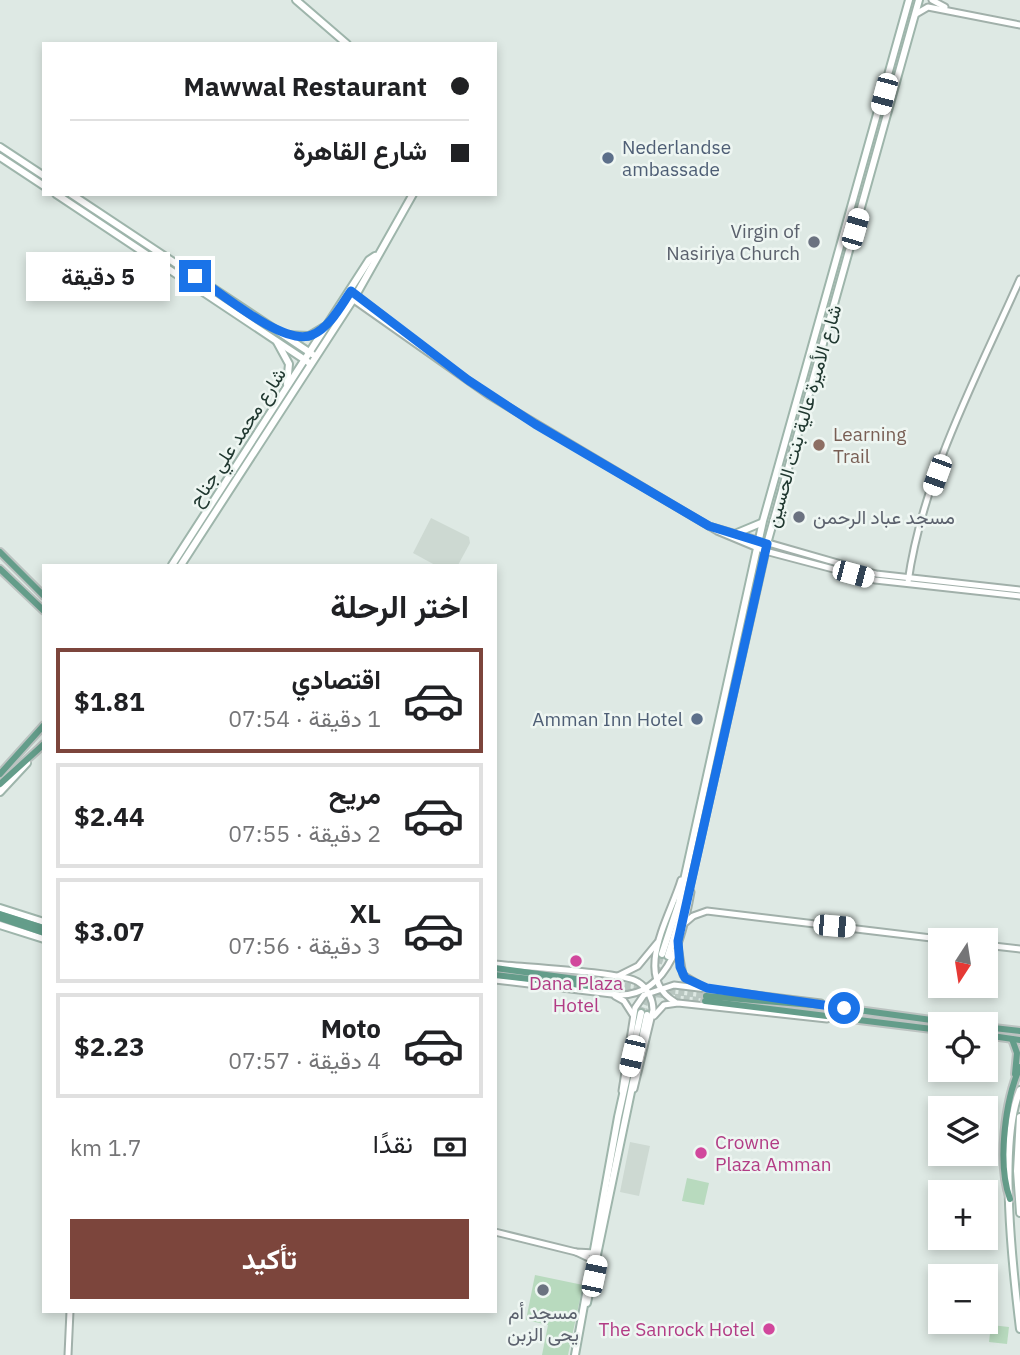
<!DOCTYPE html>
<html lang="ar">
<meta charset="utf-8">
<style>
body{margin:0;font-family:"IBM Plex Sans",Vazirmatn,sans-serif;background:#f6f6f6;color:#202124;direction:rtl;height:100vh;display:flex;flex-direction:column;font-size:26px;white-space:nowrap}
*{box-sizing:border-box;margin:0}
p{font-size:23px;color:#757577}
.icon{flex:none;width:38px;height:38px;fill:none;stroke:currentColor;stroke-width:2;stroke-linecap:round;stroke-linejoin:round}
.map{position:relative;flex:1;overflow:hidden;direction:ltr}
.details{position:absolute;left:42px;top:564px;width:455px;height:749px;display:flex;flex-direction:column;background:#fff;border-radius:0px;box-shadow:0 4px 10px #0003;direction:rtl}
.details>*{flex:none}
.top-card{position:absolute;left:42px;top:42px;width:455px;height:154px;border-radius:0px;box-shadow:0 4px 10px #0003;direction:rtl;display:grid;align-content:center;height:154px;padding:0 28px;background:#fff}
.needle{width:46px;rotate:192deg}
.buttons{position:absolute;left:928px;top:928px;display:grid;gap:14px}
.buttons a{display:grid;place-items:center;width:70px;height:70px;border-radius:0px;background:#fff;box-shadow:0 4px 10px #0003;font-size:35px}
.end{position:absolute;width:32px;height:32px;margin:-16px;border:9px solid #1a73e8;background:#fff;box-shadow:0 0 0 4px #fff}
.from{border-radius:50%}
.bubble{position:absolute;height:49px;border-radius:0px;background:#fff;box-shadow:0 4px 10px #0003;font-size:23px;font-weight:700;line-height:49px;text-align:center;direction:rtl}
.car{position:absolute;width:21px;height:42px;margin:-21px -10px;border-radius:9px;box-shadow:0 0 5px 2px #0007;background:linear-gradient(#fff 24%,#345 0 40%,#fff 0 76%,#345 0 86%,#fff 0)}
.top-card b{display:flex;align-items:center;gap:24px;height:66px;font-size:26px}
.top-card b+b{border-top:2px solid #e0e0e0}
.top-card i{width:18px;height:18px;background:#202124}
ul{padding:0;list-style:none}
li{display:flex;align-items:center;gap:21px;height:105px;margin:0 14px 10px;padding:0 14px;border:4px solid #e0e0e0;border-radius:0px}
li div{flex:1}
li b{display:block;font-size:26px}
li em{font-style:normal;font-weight:700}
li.selected{border-color:#7c453c}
li>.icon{width:63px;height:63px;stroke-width:1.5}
h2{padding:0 28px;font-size:32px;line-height:84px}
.pay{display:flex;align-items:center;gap:18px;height:77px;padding:0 28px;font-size:26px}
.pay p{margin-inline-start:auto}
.primary-button{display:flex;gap:14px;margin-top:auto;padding:14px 28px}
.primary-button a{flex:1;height:80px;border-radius:0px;background:#7c453c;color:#fff;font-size:28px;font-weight:700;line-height:80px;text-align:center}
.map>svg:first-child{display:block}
.built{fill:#cdd9d2}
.green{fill:#b8dabe}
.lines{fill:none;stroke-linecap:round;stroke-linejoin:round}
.secondary-tunnel{stroke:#b8c6c0;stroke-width:6;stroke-dasharray:6 3;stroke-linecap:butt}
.primary-tunnel{stroke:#b8c6c0;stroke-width:6;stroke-dasharray:6 3;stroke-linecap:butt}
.tertiary-casing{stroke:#a1b0aa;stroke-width:9}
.secondary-casing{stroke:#9eb5ab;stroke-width:10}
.primary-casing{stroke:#bcc3c1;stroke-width:10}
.tertiary{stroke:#fff;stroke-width:5}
.secondary{stroke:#fff;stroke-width:6}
.primary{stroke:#649d8a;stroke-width:6}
.route{stroke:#1a73e8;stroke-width:9}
.service-dot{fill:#5c6f8a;stroke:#eef6f2;stroke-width:2.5}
.worship-dot{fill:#6b7280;stroke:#eef6f2;stroke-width:2.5}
.education-dot{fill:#8d6e63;stroke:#eef6f2;stroke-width:2.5}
.hotel-dot{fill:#d1479c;stroke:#eef6f2;stroke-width:2.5}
.labels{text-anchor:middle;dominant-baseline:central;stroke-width:5;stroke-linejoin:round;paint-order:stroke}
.service-label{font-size:19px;fill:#4e5e75;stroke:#eef6f2;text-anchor:start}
.worship-label{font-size:19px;fill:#5b616d;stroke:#eef6f2;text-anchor:end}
.street-label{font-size:19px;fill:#203830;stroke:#eef6f2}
.education-label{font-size:19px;fill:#785e54;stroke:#eef6f2;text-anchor:start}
.hotel-label{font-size:19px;fill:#b23c85;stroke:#eef6f2}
</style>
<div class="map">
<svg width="1020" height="1355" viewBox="0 0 1020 1355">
<rect width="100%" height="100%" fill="#dee9e4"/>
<g class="built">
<polygon points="431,518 469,537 470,543 458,565 435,565 413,553"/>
<polygon points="630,1142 650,1146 639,1196 620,1192"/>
</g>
<g class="green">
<polygon points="687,1178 709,1183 704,1205 682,1201"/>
<polygon points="535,1275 583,1285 568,1355 542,1355 548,1325 526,1320"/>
<polygon points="991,1325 1009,1327 1007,1344 989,1342"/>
</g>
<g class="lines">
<g class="secondary-tunnel">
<polyline points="656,972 662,954"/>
<polyline points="641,1013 650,989"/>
<polyline points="647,1015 657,987"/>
</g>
<g class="primary-tunnel">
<polyline points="598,982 706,996"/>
<polyline points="598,987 634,992"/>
<polyline points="648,993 705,1001"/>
</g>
<defs>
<g id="tertiary">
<polyline points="932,0 945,7"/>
<polyline points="916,14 928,7 1020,25"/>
<polyline points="350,291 386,318 387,322"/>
<polyline points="351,298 490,396 717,531 765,551 875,580 1020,596"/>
<polyline points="709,526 876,574 1020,590"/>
<path d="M 908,582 C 923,476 977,376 1020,279"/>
<polyline points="686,922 693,916 707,911 948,940"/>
<polyline points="985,945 1020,949"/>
<polyline points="678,947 683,975 698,984"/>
<path d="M 495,964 C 520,967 624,972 638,982 C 648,988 653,1000 653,1010 L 634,1089"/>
<polyline points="618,976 638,966 657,943"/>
<path d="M 495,980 L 620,995 C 671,995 684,931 691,892"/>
<polyline points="615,996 624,1001 633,1015"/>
<path d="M 675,1002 C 631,976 671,915 681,880"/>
<polyline points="654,1016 664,1005 678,1003 827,1019"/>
<polyline points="622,1091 635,1008 644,995 674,985 821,1003"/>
<polyline points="495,1232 576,1252 595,1253"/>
<polyline points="576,1252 595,1261"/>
<polyline points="68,1355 70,1311"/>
</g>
<g id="secondary">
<polyline points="296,0 347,44"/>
<polyline points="0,147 44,176"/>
<polyline points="0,157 44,186"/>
<polyline points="56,194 308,362"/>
<polyline points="71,194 312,354"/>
<polyline points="285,335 309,336 324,327"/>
<polyline points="277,342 289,364 287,384"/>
<polyline points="737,533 761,523"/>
<polyline points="172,565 369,260 375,256"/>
<polyline points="181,565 356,295 413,194"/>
<polyline points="0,792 27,763"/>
<polyline points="0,908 44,922"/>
<polyline points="0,925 44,939"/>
<polyline points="662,954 679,903 763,521 909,0"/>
<polyline points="668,956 689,889 767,544 919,0"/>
<path d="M 1020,1090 C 998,1142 1013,1271 1020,1329"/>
<polyline points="1020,1117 1017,1171 1020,1213"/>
<polyline points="587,1303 647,1015"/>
<polyline points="575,1355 618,1117 641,1013"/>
</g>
<g id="primary">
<polyline points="0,552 44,596"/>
<polyline points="0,569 44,611"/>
<polyline points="0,774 44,725"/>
<polyline points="0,784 44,744"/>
<polyline points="0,914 44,928"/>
<polyline points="0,918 44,933"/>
<polyline points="495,968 598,982"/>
<polyline points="495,975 598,987"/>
<polyline points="706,996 836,1007 961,1024"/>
<polyline points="705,1001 940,1030"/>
<polyline points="985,1027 1020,1031"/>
<polyline points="985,1035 1020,1040"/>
<polyline points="1012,1039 1017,1053 1015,1074"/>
<path d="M 1010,1199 C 997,1164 1005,1100 1020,1067"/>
</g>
</defs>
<use href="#tertiary" class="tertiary-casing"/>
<use href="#secondary" class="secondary-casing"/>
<use href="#primary" class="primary-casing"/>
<use href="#tertiary" class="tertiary"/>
<use href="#secondary" class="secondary"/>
<use href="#primary" class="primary"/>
</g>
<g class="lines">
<path class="route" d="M 195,276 C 220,292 284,347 312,335 C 330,327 340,307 351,291 L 468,380 L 535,424 L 709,526 L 767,544 L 678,941 L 680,967 L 685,978 L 707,988 L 844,1008"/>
</g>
<g class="service-dot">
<circle cx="608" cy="158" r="7"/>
<circle cx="697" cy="719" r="7"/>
</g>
<g class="worship-dot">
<circle cx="814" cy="242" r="7"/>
<circle cx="799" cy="517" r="7"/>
<circle cx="543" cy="1290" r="7"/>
</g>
<circle class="education-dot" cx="819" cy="445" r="7"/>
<g class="hotel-dot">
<circle cx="576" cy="961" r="7"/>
<circle cx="701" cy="1153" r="7"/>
<circle cx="769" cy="1329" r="7"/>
</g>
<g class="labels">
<g class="service-label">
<text x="622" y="147">Nederlandse<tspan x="622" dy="22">ambassade</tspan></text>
<text x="683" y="719" text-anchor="end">Amman Inn Hotel</text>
</g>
<g class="worship-label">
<text x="800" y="231">Virgin of<tspan x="800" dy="22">Nasiriya Church</tspan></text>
<text x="813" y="517" text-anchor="start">مسجد عباد الرحمن</text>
<text x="543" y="1312" text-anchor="middle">مسجد أم<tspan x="543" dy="22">يحى الزبن</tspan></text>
</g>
<g class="street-label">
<text transform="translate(803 416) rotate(-74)">شارع الأميرة عالية بنت الحسين</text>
<text transform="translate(237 437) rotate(-57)">شارع محمد علي جناح</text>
</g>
<g class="education-label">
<text x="833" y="434">Learning<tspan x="833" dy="22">Trail</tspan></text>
</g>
<g class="hotel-label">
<text x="576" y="983">Dana Plaza<tspan x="576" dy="22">Hotel</tspan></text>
<text x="715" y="1142" text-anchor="start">Crowne<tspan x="715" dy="22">Plaza Amman</tspan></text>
<text x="755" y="1329" text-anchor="end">The Sanrock Hotel</text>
</g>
</g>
</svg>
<div class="buttons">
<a><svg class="needle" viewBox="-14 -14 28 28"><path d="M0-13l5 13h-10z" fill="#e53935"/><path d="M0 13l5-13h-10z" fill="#757577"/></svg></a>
<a><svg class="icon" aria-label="locate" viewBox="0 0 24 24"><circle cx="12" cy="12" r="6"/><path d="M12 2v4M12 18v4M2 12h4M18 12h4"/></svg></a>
<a><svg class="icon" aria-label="layers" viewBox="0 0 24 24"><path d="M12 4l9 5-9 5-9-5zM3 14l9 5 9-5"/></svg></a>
<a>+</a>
<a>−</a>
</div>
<i class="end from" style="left:844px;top:1008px"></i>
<i class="end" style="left:195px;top:276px"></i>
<div class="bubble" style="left:26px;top:252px;width:144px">5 دقيقة</div>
<i class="car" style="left:884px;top:94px;rotate:195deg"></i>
<i class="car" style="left:855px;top:229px;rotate:16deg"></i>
<i class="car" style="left:937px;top:475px;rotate:200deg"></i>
<i class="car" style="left:853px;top:574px;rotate:105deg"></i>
<i class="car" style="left:834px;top:926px;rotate:95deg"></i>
<i class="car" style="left:632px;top:1056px;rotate:193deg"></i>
<i class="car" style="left:594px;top:1276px;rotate:12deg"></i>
<div class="top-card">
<b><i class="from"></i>Mawwal Restaurant</b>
<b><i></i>شارع القاهرة</b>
</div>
<section class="details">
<h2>اختر الرحلة</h2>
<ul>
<li class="selected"><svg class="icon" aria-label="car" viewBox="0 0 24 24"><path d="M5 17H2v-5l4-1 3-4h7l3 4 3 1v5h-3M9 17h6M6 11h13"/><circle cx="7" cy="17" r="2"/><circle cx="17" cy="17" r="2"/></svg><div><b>اقتصادي</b><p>1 دقيقة · 07:54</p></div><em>$1.81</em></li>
<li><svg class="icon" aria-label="car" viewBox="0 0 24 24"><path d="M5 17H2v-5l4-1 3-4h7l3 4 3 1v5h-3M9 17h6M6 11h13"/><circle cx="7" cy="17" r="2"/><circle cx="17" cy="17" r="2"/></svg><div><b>مريح</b><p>2 دقيقة · 07:55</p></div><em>$2.44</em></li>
<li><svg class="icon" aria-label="car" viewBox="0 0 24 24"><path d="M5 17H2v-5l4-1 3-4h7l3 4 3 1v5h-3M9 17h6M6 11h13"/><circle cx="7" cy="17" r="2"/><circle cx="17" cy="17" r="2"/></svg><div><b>XL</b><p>3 دقيقة · 07:56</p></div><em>$3.07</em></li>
<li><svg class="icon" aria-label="car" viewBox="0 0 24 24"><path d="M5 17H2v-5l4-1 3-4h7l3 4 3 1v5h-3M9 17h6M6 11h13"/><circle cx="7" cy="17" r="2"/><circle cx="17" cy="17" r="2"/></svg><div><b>Moto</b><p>4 دقيقة · 07:57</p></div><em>$2.23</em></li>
</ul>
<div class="pay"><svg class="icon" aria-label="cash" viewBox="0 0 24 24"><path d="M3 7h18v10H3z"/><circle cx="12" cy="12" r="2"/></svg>نقدًا<p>1.7 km</p></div>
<div class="primary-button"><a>تأكيد</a></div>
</section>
</div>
